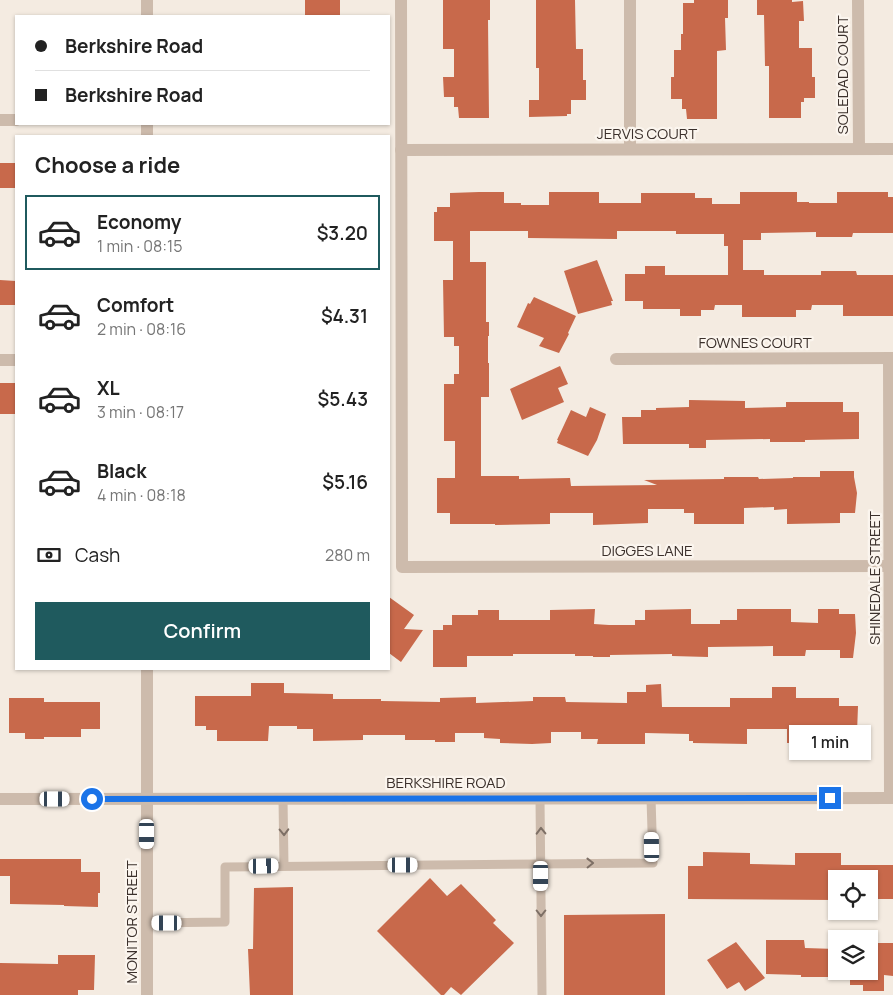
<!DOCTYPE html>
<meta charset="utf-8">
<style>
body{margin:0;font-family:Manrope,sans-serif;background:#f6f6f6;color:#222;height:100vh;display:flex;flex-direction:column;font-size:19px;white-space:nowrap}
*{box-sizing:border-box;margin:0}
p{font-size:16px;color:#767676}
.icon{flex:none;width:28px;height:28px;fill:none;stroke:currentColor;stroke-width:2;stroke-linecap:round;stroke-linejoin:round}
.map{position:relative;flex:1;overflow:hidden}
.details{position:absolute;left:15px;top:135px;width:375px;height:535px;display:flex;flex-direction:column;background:#fff;border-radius:0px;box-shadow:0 1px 4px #0004}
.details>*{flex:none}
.hud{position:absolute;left:15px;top:15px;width:375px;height:110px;border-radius:0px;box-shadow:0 1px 4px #0004;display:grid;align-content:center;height:110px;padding:0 20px;background:#fff}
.controls{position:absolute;left:828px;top:870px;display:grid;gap:10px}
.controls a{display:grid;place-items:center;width:50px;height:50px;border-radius:0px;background:#fff;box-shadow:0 1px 4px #0004;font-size:25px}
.end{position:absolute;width:22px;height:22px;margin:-11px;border:6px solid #1a73e8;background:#fff;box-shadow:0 0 0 2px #fff}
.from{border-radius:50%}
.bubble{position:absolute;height:35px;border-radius:0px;background:#fff;box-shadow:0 1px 4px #0004;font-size:16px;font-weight:600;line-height:35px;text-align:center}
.car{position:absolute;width:15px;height:30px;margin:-15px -8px;border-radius:6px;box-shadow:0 0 4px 1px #0007;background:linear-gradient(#fff 24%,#345 0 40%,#fff 0 76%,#345 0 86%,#fff 0)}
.hud b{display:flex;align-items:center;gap:18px;height:48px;font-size:19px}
.hud b+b{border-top:1px solid #e0e0e0}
.hud i{width:12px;height:12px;background:#222}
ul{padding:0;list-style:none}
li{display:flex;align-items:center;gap:15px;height:75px;margin:0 10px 8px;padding:0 10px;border:2px solid transparent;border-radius:0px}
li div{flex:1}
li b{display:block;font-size:19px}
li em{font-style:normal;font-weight:600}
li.selected{border-color:#1f5a5e}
li>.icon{width:45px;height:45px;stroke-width:1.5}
h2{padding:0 20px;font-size:22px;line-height:60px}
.pay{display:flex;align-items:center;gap:12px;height:55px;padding:0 20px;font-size:19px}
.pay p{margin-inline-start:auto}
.action{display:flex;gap:10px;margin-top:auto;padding:10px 20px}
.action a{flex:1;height:58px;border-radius:0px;background:#1f5a5e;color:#fff;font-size:20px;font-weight:600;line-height:58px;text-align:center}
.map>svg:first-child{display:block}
.building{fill:#c8694b}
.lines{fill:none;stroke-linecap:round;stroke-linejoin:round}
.service{stroke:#cdbbac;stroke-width:9}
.minor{stroke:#cdbbac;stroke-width:12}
.tertiary{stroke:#cdbbac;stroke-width:12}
.oneway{stroke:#7d6f65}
.route{stroke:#1a73e8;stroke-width:6}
.labels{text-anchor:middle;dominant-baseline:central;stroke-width:4.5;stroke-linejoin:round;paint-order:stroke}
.street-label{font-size:15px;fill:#3b302b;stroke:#fbf5ee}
</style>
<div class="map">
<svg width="893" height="995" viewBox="0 0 893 995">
<rect width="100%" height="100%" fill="#f4ebe1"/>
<g class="building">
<polygon points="305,0 340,0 340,16 305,15"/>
<polygon points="443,0 490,0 490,20 488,20 489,118 459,118 458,107 454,107 454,97 444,97 443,77 454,77 454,49 443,49"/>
<polygon points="536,0 575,0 576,49 583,49 583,80 586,80 586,100 571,100 571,114 567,114 567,116 529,117 529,100 539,100 539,68 536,68"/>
<polygon points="694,0 728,0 728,18 725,18 726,50 717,51 717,119 687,119 686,109 682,109 682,99 671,99 671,77 674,77 674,50 681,50 681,34 683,34 683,3 694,3"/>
<polygon points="757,0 792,0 792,2 803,1 804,21 799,21 799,48 812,48 812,77 815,77 815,98 804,98 804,102 801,102 801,118 769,118 769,66 765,66 764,15 757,15"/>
<rect x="0" y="163" width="16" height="25"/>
<polygon points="479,192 504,192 504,203 521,203 521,205 549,205 549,192 599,192 599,203 641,203 641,193 695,193 695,198 712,198 712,204 740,204 740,192 797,192 797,202 809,202 809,203 837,203 837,192 888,192 888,197 893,197 893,233 853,233 852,237 816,237 816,232 761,233 761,240 743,240 743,270 764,270 764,275 821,275 821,271 856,271 857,275 893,275 893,316 843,316 843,305 812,305 811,310 796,310 796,317 742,317 742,305 715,305 714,310 701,310 701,316 680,316 680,309 643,309 643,301 625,301 625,274 645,274 645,266 665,266 665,275 728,275 728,246 724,246 724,234 676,234 676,231 617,231 617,239 528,238 528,231 470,231 470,262 486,262 486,322 489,322 489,336 488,336 488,363 489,363 489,397 481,397 481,476 519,476 519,479 570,478 571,486 657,485 644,480 724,479 724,477 758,477 759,479 793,478 793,477 820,477 820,471 854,471 854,477 857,493 855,513 840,513 840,523 787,524 787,509 774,510 774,507 744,508 744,524 694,524 694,513 684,513 684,509 648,509 648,523 593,525 593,513 550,513 550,524 495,525 495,524 450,524 450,513 437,513 437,478 455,478 455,441 444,441 444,384 454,384 454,374 459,374 459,346 454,346 454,337 444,337 443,280 453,280 453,241 434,241 434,212 437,212 437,207 450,207 450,193"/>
<polygon points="597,260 613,301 611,301 612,305 578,314 564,271"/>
<polygon points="0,280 16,281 16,305 0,305"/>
<polygon points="534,297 576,316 568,333 569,334 559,353 539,346 544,338 517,327 528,303 530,304"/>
<polygon points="560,366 568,384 558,388 564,402 522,420 510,389"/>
<rect x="0" y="383" width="16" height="31"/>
<polygon points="689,400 745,401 745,408 786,407 786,402 843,402 843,412 859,412 859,439 805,440 805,442 770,442 770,439 706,440 706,448 689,448 689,444 623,444 622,417 641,417 641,410 656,410 656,408 689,407"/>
<polygon points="590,407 606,414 597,440 588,456 557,443 558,440 557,440 571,410 586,417"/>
<polygon points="389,597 414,615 404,629 423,630 401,662 389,653"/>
<polygon points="595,609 594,624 609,625 635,625 635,620 645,620 645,610 691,609 691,624 720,624 720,620 737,620 737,609 791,609 791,622 818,623 818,609 839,609 839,614 855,614 856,633 853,658 840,658 840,650 806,650 805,656 773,656 773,646 708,647 708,657 672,656 672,654 610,655 610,657 593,657 593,656 575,656 575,654 513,654 513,656 467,656 467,667 433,667 433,630 443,630 443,625 452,625 452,615 478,615 478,610 499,610 499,620 550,620 550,610"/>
<polygon points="251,683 284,683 284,693 333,694 333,699 381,699 381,701 440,702 440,698 476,697 476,703 533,701 533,697 565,697 566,702 627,703 627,692 646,692 646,685 661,684 662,707 730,707 730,698 772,698 772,687 796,687 796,698 839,698 839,706 858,706 857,733 841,733 841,746 816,746 816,743 787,743 787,729 747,729 747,744 693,743 693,741 689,741 689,734 645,733 645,744 597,744 598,739 581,739 581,732 551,732 551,743 532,744 500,743 500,739 484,738 484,733 455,733 455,742 435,742 435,740 405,740 405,735 363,735 363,740 313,741 313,729 297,729 297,726 269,726 268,741 217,741 217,730 206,730 206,726 195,726 195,696 251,696"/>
<polygon points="9,698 44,698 44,702 100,702 100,729 81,729 81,737 44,737 44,739 25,739 25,733 9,733"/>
<polygon points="703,852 750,853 750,864 795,865 795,853 841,853 841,865 893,865 893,899 871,899 871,879 836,879 836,900 688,899 688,866 703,866"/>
<polygon points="0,859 81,859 81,872 100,872 100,893 98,893 98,907 64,906 64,905 10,904 10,876 0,876"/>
<polygon points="430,878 447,896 461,884 496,920 493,923 514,943 461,995 451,987 444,995 441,995 377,931"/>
<polygon points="293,887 293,995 250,995 248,949 253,949 254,888"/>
<polygon points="665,914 665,995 564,995 564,915"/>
<polygon points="766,940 804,940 805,948 836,949 836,977 801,977 801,975 766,974"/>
<polygon points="736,942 765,978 745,991 739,982 727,989 707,960"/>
<polygon points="869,943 893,943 893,976 884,975 884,991 863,991 863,985 850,985 850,971 869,971"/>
<polygon points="58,955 95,955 94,990 78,990 78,995 0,995 0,963 58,964"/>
</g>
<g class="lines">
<g class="service">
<polyline points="283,799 284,866"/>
<polyline points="540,799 542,995"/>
<polyline points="147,923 225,922 225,867 653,863 651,798"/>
</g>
<g class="minor">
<polyline points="401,0 402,567 893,566"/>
<polyline points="630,1 630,149"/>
<polyline points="858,1 859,149"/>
<polyline points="0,120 16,120"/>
<polyline points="401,150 893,149"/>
<polyline points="889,358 890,798"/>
<polyline points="616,359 893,358"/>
<polyline points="0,360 16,360"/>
<polyline points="0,799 893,798"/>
</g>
<g class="tertiary">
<polyline points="147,0 147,16"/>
<polyline points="147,124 147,136"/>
<polyline points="147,669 147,995"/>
</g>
</g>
<defs><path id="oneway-chevron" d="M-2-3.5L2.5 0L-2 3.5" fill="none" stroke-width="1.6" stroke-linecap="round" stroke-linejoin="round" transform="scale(1.25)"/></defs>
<g class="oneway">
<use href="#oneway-chevron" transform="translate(541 831) rotate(-91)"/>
<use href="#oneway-chevron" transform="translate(284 832) rotate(89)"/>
<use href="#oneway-chevron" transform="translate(590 863) rotate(-1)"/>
<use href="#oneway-chevron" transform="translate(541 913) rotate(90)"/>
</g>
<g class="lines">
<polyline class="route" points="92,799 830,798"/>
</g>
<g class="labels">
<g class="street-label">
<text transform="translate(842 75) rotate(-90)">SOLEDAD COURT</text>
<text x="647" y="133">JERVIS COURT</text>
<text x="755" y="342">FOWNES COURT</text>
<text x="647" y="550">DIGGES LANE</text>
<text transform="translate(874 578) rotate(-90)">SHINEDALE STREET</text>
<text x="446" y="782">BERKSHIRE ROAD</text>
<text transform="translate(131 922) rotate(-90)">MONITOR STREET</text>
</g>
</g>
</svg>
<div class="controls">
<a><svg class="icon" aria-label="locate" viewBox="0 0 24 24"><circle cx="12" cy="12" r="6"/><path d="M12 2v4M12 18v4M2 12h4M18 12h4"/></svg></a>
<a><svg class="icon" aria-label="layers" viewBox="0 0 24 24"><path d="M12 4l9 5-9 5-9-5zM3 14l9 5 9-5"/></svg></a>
</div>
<i class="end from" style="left:92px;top:799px"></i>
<i class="end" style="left:830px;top:798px"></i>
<div class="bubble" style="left:789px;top:725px;width:82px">1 min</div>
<i class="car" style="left:55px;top:799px;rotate:90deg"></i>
<i class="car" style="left:147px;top:834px;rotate:180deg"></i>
<i class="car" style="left:652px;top:847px;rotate:359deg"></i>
<i class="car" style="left:403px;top:865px;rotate:90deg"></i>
<i class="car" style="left:264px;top:866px;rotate:89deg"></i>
<i class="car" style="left:541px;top:876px;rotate:180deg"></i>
<i class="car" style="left:167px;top:923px;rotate:270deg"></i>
<div class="hud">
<b><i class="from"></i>Berkshire Road</b>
<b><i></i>Berkshire Road</b>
</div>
<section class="details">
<h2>Choose a ride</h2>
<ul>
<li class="selected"><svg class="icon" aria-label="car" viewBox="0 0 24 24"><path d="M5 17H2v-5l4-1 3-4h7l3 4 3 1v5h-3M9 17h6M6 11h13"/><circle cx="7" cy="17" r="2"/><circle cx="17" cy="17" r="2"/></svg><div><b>Economy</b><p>1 min · 08:15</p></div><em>$3.20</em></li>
<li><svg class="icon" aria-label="car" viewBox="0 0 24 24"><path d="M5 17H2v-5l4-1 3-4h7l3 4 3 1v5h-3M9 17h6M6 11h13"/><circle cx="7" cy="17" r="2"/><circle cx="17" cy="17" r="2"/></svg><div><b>Comfort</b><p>2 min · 08:16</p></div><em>$4.31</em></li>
<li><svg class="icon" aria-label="car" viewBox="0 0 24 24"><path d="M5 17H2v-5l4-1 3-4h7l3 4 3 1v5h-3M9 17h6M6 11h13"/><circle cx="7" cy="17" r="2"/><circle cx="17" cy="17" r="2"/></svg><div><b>XL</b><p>3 min · 08:17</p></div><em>$5.43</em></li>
<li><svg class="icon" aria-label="car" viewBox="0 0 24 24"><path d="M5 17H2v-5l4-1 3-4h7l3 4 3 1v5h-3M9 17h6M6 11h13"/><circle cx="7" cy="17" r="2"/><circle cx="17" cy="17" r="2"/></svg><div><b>Black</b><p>4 min · 08:18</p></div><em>$5.16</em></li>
</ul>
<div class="pay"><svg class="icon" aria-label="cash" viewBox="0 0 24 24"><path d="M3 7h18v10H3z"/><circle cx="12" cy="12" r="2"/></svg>Cash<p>280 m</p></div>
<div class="action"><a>Confirm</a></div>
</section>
</div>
